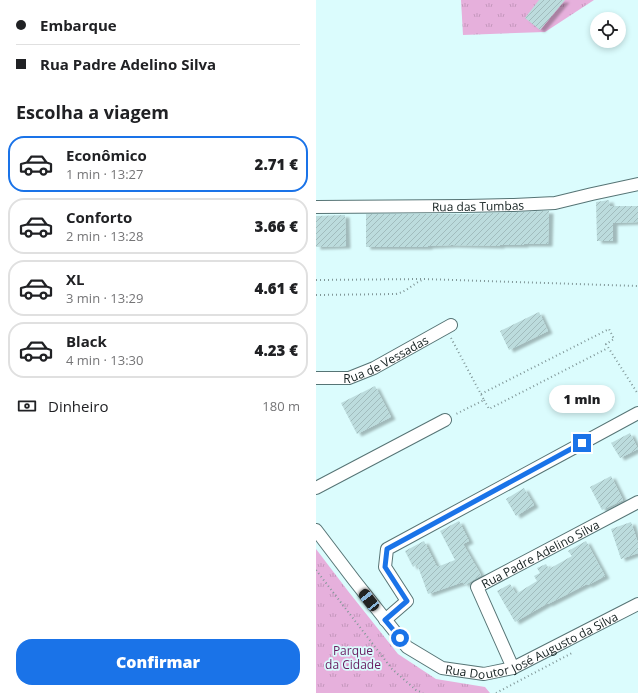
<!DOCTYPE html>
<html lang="pt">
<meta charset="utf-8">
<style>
body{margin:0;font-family:"Open Sans",sans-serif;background:#f2f2f2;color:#202124;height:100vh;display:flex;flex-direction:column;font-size:15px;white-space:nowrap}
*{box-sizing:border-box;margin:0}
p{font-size:13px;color:#757577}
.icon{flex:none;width:22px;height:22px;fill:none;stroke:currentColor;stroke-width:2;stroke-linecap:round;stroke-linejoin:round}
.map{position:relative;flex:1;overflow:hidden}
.drawer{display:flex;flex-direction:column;background:#fff;width:316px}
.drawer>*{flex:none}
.guide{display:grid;align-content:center;height:88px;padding:0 16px;background:#fff}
.tools{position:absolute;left:274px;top:12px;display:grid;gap:8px}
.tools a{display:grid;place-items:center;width:36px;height:36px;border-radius:50%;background:#fff;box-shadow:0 2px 6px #0003;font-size:20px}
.end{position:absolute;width:18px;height:18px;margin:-9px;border:5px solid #1a73e8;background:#fff;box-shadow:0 0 0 2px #fff}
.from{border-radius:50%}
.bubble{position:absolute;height:28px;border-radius:14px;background:#fff;box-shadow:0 2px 6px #0003;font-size:13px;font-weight:800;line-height:28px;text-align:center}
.car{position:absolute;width:12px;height:24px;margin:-12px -6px;border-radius:5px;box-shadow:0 0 3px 1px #0007;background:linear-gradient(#222 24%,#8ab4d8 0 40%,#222 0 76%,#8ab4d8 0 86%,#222 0)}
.guide b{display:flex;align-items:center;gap:14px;height:38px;font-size:15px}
.guide b+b{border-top:1px solid #e0e0e0}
.guide i{width:10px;height:10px;background:#202124}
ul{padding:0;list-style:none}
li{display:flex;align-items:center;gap:12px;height:56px;margin:0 8px 6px;padding:0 8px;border:2px solid #e0e0e0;border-radius:16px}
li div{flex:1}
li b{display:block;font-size:15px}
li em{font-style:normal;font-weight:800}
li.current{border-color:#1a73e8}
li>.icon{width:36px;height:36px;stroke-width:1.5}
h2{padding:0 16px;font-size:18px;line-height:48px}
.pay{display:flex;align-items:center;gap:10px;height:44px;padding:0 16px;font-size:15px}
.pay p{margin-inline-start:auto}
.primary-button{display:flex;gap:8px;margin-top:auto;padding:8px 16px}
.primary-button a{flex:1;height:46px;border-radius:16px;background:#1a73e8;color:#fff;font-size:16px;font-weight:800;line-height:46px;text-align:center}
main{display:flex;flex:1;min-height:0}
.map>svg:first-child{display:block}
.grass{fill:url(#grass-tufts)}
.building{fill:url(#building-hatch);filter:url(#shadow)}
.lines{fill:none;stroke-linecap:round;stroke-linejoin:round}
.minor-casing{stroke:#567475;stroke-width:14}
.path{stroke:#809798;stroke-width:2;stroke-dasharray:1 3;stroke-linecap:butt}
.minor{stroke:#fff;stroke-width:12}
.route{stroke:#1a73e8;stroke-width:5}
.labels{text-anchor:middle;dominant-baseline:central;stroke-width:3.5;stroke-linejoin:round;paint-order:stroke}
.street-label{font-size:12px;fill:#131f1f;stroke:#dbfcfd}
.park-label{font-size:12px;fill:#691c60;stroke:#dbfcfd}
</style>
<main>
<section class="drawer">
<div class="guide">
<b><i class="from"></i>Embarque</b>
<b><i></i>Rua Padre Adelino Silva</b>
</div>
<h2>Escolha a viagem</h2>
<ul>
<li class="current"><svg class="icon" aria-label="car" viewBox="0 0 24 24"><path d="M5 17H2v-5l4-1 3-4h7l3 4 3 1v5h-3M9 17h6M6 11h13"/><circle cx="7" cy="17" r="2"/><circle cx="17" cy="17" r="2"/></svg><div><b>Econômico</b><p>1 min · 13:27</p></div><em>2.71 €</em></li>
<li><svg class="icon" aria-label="car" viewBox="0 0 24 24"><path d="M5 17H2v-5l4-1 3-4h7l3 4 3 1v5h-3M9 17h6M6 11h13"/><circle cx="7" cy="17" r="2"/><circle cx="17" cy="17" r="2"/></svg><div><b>Conforto</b><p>2 min · 13:28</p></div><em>3.66 €</em></li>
<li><svg class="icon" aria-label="car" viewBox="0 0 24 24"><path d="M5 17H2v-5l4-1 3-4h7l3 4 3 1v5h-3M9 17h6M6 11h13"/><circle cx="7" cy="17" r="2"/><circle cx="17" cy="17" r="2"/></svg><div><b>XL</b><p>3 min · 13:29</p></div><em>4.61 €</em></li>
<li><svg class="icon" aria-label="car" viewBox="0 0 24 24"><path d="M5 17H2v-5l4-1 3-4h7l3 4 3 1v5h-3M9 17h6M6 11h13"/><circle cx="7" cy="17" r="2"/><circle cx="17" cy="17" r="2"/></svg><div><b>Black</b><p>4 min · 13:30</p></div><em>4.23 €</em></li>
</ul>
<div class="pay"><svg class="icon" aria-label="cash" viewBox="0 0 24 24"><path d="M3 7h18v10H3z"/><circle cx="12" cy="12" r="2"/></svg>Dinheiro<p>180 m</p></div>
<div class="primary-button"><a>Confirmar</a></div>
</section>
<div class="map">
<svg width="322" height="693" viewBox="0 0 322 693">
<defs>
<pattern id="grass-tufts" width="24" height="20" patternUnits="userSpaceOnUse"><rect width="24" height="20" fill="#e6b0dc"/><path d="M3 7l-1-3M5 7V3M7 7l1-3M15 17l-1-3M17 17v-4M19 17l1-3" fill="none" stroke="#c497bc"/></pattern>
<pattern id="building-hatch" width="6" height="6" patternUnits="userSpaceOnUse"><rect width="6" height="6" fill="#bcdcdd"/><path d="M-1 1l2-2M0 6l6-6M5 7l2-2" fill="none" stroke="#a1bcbd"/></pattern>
<filter id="shadow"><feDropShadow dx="4.5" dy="2.5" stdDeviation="1" flood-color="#0004"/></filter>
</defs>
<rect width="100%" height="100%" fill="#dbfcfd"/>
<g class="grass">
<polygon points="145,0 278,0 229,32 147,35"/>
<polygon points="0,549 32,591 82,654 120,679 169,687 174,693 0,693"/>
</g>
<g class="building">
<polygon points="223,0 249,0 224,30 209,18"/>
<polygon points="293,200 294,206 322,206 322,222 297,223 297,241 281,241 280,202"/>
<polygon points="225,211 233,211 232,244 208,244 208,245 184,245 184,246 136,245 112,246 112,247 50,247 50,214 149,214"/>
<polygon points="29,215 30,246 0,247 0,216"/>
<polygon points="223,312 232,331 193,350 184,331"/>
<polygon points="59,386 75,417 41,434 25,403"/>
<polygon points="314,433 322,449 304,458 295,443"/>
<polygon points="295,476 307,500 286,510 274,487"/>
<polygon points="208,488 218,505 200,516 190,499"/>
<polygon points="143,521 153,541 147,544 165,575 149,585 147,582 112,594 101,564 97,567 89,551 108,541 121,567 139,560 124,531"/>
<polygon points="315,522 322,543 322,553 305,559 295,529"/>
<polygon points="270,541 289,576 272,585 271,584 232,604 232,603 199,622 181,591 194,584 200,594 221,581 218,576 224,573 221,568 230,564 233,569 256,556 252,551"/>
</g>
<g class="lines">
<defs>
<g id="minor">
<path id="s1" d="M 0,207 L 149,206 L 198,205 L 239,203 L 276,194 L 322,184"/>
<path id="s2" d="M 0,378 L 33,378 L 58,368 L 135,325"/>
<polyline points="0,488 129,420"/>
<path id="s3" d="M 0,530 L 38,580 L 91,647 L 126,668 L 168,674 L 197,668 L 322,604"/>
<polyline points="69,620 91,601 69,567 71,549 322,413"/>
<path id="s4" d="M 197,668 L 161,587 L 322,502"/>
</g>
</defs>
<use href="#minor" class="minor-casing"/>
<g class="path">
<polyline points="0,280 107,279 322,286"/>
<path d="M 0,295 L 80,294 C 90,292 97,284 106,280"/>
<polyline points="135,338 168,400 138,415"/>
<polyline points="165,394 293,329 298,339 290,344 322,394"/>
<polyline points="168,400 173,409 292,348"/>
<polyline points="0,570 76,669 100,690 107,693"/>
<polyline points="180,693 256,653"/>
</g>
<use href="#minor" class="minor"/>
</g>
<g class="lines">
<polyline class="route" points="84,638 69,620 91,601 69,567 71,549 266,443"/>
</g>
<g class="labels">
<g class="street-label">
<text stroke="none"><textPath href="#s1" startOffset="162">Rua das Tumbas</textPath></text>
<text stroke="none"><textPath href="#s2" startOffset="74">Rua de Vessadas</textPath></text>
<text stroke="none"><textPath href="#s4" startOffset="160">Rua Padre Adelino Silva</textPath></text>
<text stroke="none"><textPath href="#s3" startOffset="285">Rua Doutor José Augusto da Silva</textPath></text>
</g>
<g class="park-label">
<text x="37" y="650">Parque<tspan x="37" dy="14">da Cidade</tspan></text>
</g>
</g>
</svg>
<div class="tools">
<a><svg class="icon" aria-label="locate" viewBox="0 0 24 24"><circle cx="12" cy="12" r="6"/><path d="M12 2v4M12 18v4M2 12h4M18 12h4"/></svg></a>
</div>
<i class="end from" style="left:84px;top:638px"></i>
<i class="end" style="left:266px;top:443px"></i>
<div class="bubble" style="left:233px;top:385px;width:66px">1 min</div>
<i class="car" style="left:53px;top:600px;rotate:322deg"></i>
</div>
</main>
